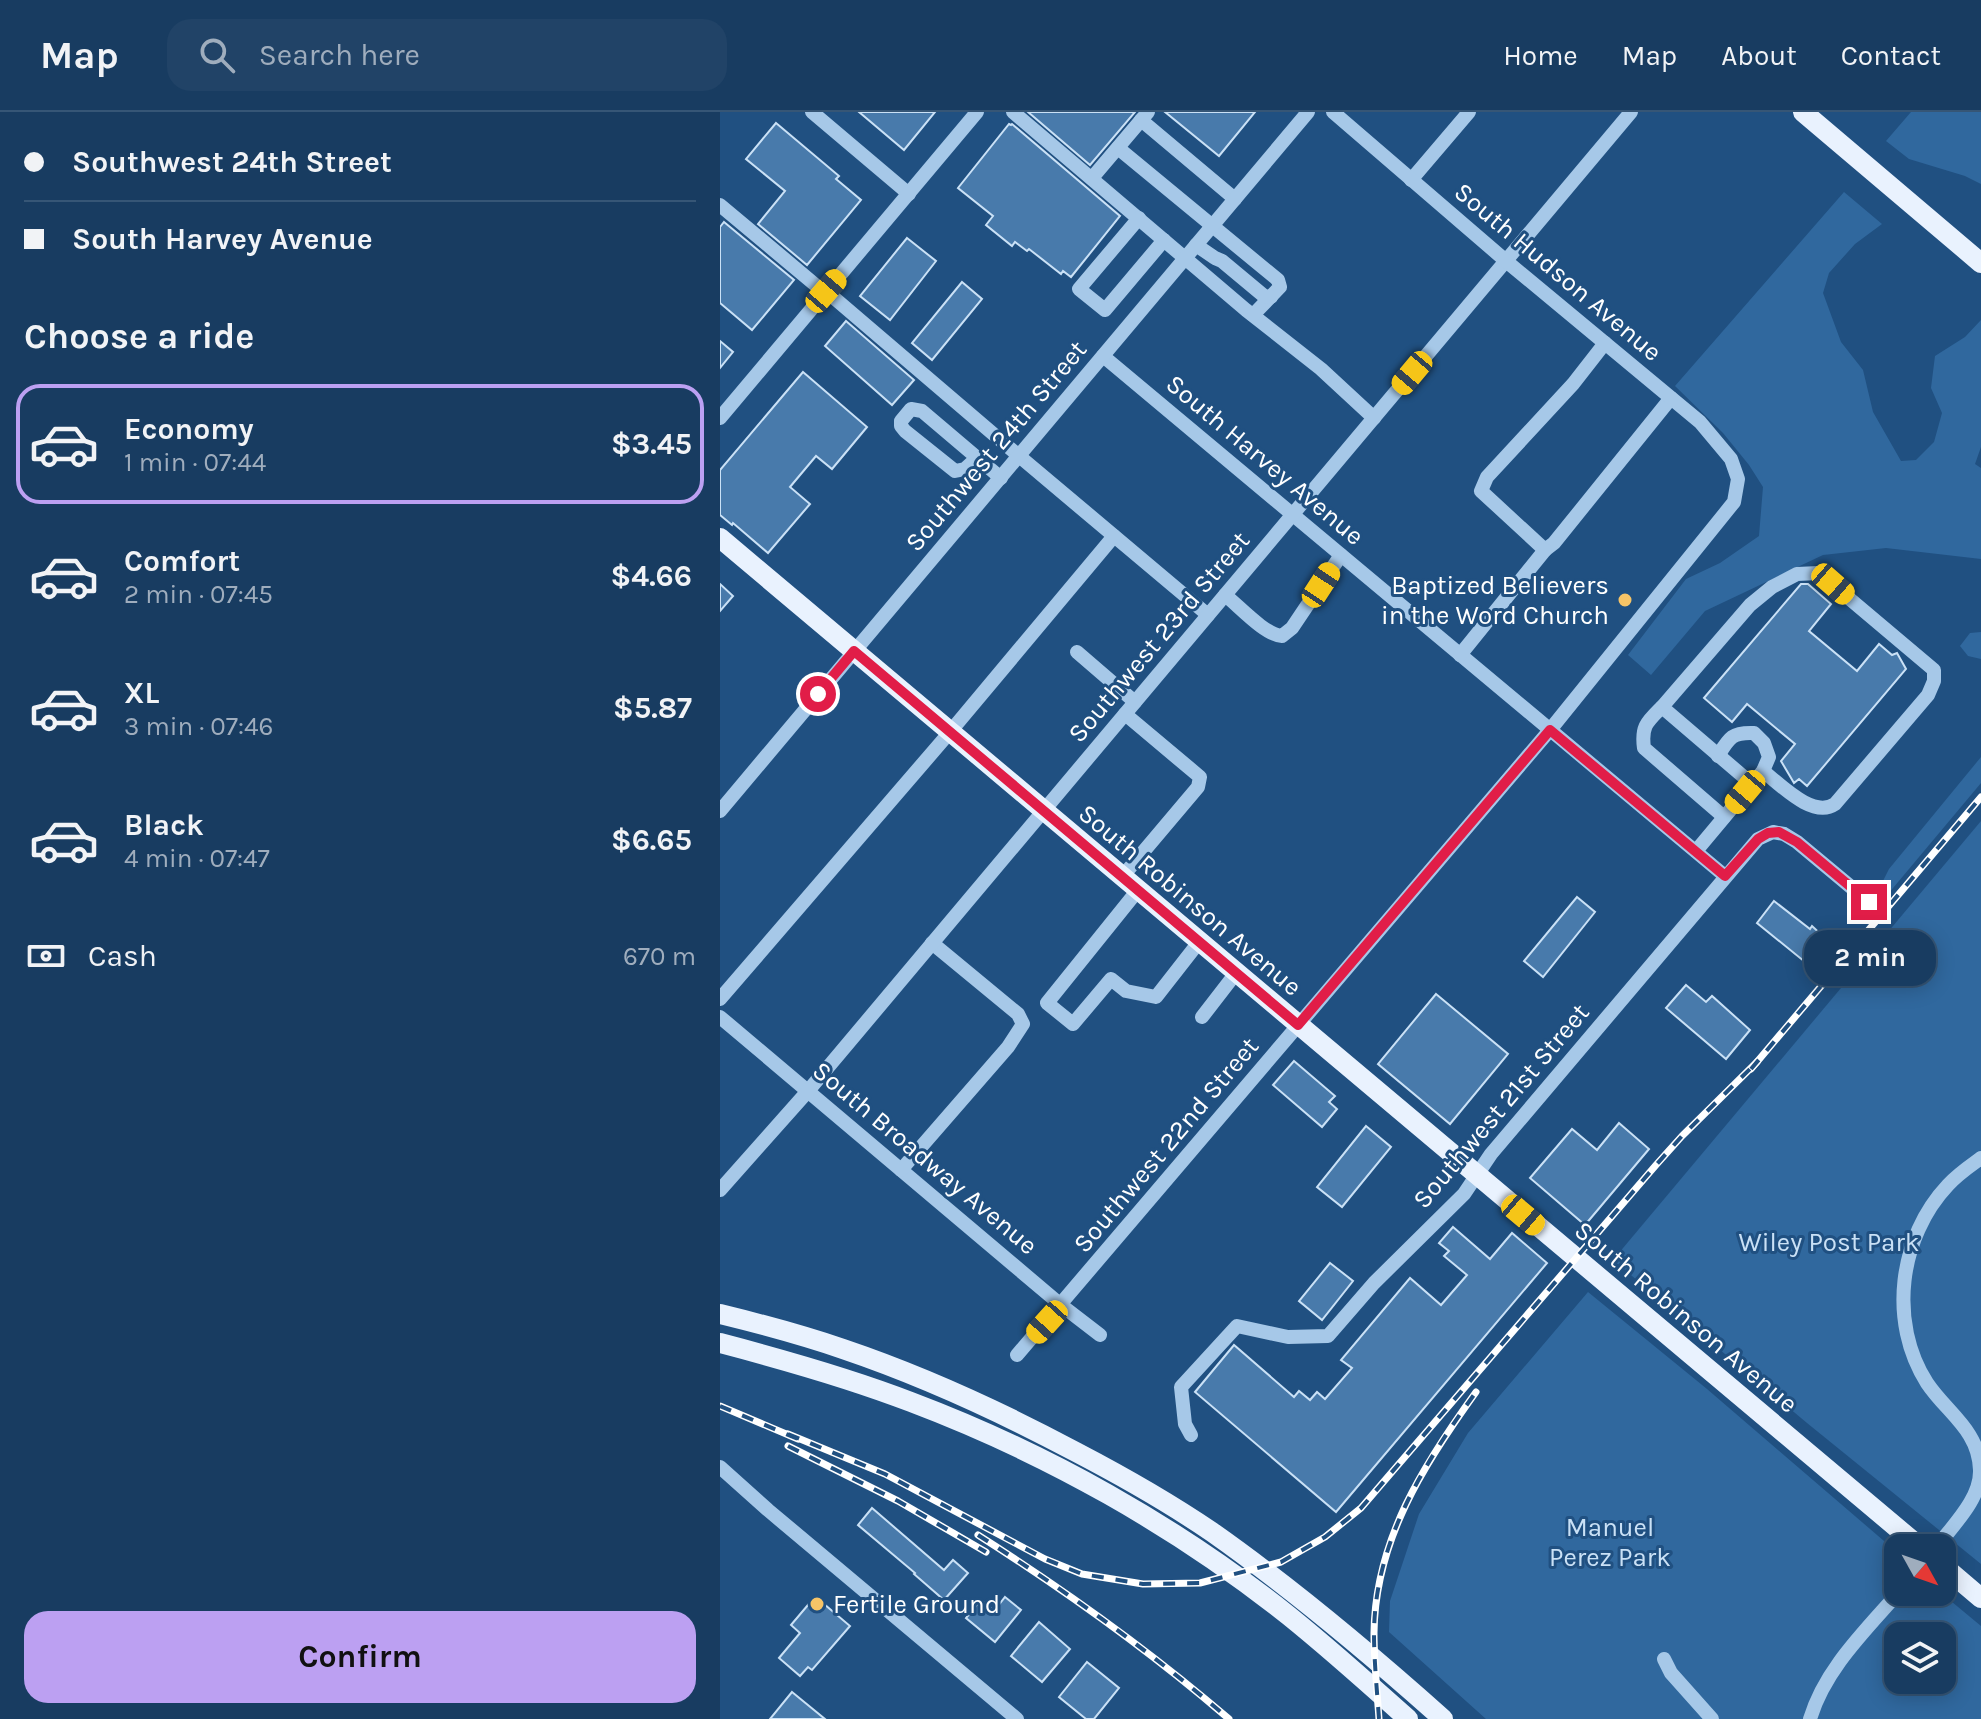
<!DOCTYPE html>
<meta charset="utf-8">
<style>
body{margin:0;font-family:Karla,sans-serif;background:#214367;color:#f1f3f6;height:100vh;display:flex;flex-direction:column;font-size:30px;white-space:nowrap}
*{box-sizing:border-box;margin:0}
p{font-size:26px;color:#9fadbd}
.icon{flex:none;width:44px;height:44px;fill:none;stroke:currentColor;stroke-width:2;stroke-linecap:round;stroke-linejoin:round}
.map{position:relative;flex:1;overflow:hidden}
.drawer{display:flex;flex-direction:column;background:#183c61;width:720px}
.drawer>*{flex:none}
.top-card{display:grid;align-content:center;height:176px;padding:0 24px;background:#183c61}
.needle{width:52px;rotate:130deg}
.tools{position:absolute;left:1164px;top:1422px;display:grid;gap:16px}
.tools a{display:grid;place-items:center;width:72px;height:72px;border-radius:16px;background:#183c61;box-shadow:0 4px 20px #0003,0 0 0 2px #365676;font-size:40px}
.end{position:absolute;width:36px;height:36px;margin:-18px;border:10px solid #e11d48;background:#fff;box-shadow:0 0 0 4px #fff}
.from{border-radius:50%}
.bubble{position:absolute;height:56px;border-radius:24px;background:#183c61;box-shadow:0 4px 20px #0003,0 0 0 2px #365676;font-size:26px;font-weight:700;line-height:56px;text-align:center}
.car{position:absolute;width:24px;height:48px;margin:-24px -12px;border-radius:10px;box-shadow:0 0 6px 2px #0007;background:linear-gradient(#f5c518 24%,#345 0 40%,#f5c518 0 76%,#345 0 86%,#f5c518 0)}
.top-card b{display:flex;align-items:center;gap:28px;height:76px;font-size:30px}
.top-card b+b{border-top:2px solid #365676}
.top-card i{width:20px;height:20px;background:#f1f3f6}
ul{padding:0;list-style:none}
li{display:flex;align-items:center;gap:24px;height:120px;margin:0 16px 12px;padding:0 8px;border:4px solid transparent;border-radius:24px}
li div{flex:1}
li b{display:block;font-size:30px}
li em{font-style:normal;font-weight:700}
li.selected{border-color:#bca0f2}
li>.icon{width:72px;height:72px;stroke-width:1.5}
h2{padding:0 24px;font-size:36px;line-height:96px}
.pay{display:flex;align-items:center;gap:20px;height:88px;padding:0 24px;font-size:30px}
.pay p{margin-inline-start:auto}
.button{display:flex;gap:16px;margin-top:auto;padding:16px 24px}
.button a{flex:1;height:92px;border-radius:24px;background:#bca0f2;color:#111;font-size:32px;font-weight:700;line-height:92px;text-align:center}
header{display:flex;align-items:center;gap:48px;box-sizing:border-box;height:112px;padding:0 40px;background:#183c61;border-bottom:2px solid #365676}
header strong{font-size:38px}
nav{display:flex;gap:44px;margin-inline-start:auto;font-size:28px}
.search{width:560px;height:72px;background:#214367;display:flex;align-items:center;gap:20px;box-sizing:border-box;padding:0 28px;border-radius:24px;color:#9fadbd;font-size:30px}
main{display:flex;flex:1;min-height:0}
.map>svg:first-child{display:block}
.green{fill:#30689e;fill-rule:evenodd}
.building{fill:#487aab;stroke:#cae1f6;stroke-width:2}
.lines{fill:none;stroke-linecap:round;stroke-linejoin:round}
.minor{stroke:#a6c8e8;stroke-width:14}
.major{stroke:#e9f2fe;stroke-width:20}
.rail-casing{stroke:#fff;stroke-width:7}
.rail{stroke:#205081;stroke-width:4;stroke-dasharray:12;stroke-linecap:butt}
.route{stroke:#e11d48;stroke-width:10}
.poi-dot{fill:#f6c467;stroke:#205081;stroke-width:3}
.labels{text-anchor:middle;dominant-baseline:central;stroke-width:6;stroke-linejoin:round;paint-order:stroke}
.street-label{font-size:26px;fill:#fff;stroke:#205081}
.poi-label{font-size:26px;fill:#fff;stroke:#205081;text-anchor:end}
.park-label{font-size:26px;fill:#cae1f6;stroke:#205081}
</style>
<header>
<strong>Map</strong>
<div class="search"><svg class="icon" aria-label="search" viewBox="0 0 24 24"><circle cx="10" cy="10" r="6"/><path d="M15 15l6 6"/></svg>Search here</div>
<nav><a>Home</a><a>Map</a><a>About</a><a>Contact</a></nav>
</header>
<main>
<section class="drawer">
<div class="top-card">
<b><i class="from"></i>Southwest 24th Street</b>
<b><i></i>South Harvey Avenue</b>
</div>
<h2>Choose a ride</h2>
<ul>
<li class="selected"><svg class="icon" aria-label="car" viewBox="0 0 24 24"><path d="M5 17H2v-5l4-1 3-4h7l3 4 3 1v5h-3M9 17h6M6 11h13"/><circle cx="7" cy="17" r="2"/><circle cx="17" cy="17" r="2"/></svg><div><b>Economy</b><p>1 min · 07:44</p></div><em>$3.45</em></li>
<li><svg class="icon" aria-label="car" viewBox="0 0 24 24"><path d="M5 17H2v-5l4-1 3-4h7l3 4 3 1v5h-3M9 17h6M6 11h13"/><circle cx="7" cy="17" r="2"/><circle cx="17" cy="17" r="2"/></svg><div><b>Comfort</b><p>2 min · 07:45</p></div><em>$4.66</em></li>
<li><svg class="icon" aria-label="car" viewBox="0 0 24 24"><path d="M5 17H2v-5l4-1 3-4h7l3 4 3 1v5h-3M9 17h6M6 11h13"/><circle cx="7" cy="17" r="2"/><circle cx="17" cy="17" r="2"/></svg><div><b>XL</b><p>3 min · 07:46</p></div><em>$5.87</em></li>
<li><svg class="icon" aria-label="car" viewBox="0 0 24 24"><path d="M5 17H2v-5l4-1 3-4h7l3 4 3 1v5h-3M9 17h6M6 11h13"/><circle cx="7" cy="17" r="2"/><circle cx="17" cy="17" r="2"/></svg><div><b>Black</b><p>4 min · 07:47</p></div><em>$6.65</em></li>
</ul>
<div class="pay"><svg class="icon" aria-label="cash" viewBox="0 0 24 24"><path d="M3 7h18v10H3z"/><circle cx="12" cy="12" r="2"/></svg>Cash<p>670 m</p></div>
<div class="button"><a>Confirm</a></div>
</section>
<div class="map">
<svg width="1261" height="1607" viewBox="0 0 1261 1607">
<rect width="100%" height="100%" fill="#205081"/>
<g class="green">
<polygon points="1191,0 1261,0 1261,72 1245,64 1189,47 1166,29"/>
<polygon points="1124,80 1162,112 1135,132 1109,161 1103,181 1121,230 1143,258 1153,300 1181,349 1196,348 1214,330 1222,301 1211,276 1215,244 1245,225 1261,208 1261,335 1255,352 1261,356 1261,447 1166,436 1103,443 985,499 931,563 908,543 966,467 1000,451 1039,424 1043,375 1029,353 1003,321 955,274"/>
<polygon points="1261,520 1261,547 1248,544 1240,534 1250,521"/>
<polygon points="1261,645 1261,671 1168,782 1157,781 1169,757"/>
<polygon points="1261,709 1261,1452 1087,1311 893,1148"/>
<path d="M 868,1180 L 987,1277 L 1178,1441 L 1178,1480 L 1220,1480 L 1261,1514 L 1261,1607 L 766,1607 L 669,1520 L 670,1489 L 699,1402 L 748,1321 ZM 1178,1524 L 1222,1524 L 1222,1568 L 1178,1568 Z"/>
</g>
<g class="building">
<polygon points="139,0 215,0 184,38"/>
<polygon points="308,0 415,0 370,53"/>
<polygon points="445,0 535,0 499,44"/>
<polygon points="56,11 119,64 116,67 141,88 87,153 38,112 65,79 26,47"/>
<polygon points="289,12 291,13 292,12 400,104 351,165 343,159 341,162 309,137 307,139 295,130 292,134 266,113 273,104 238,76"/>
<polygon points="4,110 74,168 32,218 0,191 0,115"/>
<polygon points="187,126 216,149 170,208 140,184"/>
<polygon points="242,170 262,187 212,248 192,231"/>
<polygon points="126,209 194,268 172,293 105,234"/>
<polygon points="0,229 13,240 0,256"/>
<polygon points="83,260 147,315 112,357 96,344 70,375 90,392 48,441 13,411 12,413 0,403 0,358"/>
<polygon points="0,472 13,484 0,499"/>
<polygon points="1081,472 1088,472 1111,492 1089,519 1137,559 1159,532 1172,543 1177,541 1186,557 1087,674 1079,667 1074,671 1061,649 1075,632 1027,592 1012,610 984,586"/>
<polygon points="857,785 875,800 823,865 804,849"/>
<polygon points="1054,789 1090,817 1092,814 1106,827 1085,850 1037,811"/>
<polygon points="966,873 986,890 992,884 1030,918 1006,947 946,896"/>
<polygon points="716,882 788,942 730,1012 658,952"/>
<polygon points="574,949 615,984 609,990 617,997 602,1015 553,973"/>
<polygon points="899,1011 929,1037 865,1113 810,1066 852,1017 877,1038"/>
<polygon points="646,1014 671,1035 622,1095 597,1075"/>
<polygon points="733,1115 770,1147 792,1121 827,1151 616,1400 475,1280 514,1233 574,1285 579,1279 590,1288 597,1280 605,1287 632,1256 621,1248 690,1166 721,1193 747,1163 724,1144 729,1139 719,1131"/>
<polygon points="610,1151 633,1169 602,1208 579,1189"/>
<polygon points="152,1396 224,1458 233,1448 248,1461 224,1488 194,1462 195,1461 138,1413"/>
<polygon points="285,1485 301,1498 275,1530 246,1506 261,1488 274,1499"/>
<polygon points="93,1487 102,1495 104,1492 130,1514 92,1558 88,1555 80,1564 59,1546 80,1521 71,1513"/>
<polygon points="319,1510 350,1537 322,1570 291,1544"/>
<polygon points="367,1550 399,1576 374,1607 366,1607 339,1585"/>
<polygon points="72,1580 105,1607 50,1607"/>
</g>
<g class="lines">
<g class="minor">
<polyline points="92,0 189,82"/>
<polyline points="293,0 526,198 601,257 654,306"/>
<polyline points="421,8 515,87"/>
<polyline points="398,36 558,168 560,175 533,203"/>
<polyline points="372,66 428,0"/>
<polyline points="691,68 749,0"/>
<polyline points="0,93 105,181"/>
<polyline points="419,106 359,177 385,198 444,128"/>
<polyline points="476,133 495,146 502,149 544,184 551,185"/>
<polyline points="106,179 299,344 488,503"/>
<polyline points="885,231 853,272 767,365 761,379 825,438 834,431 951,286"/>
<polyline points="383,244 1005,764"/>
<polyline points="0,306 257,0"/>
<polyline points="257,346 245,357 235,359 185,319 181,314 181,309 191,297 202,299 281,366"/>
<path d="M 505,483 C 519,494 545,523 562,524 L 572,516 L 621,443"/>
<polyline points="357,540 415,590"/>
<polyline points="740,543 825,438"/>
<path d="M 942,595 C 927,610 921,614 924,636 L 1004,705"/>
<path d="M 998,644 C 1009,626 1012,620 1034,621 L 1044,631 L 1049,645 L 1043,659"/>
<polyline points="0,699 588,0"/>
<path d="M 976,739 L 1032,672 L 942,595 L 1030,493 L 1052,475 L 1077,462 L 1099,461 L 1214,558 L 1214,569 L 1208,583 L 1115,692 C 1093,707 1061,673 1043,659 L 1032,672"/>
<polyline points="402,765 478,675 480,665 405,602"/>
<polyline points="418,778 327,891 353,912 391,867 406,879 436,885 479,830"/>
<polyline points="0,887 230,620 394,424"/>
<polyline points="0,905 341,1193 380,1223"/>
<polyline points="482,905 516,861"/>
<polyline points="181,1058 288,935 303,912 298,902 212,831"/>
<polyline points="0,1078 88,979 911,0"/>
<polyline points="297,1243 830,618 1014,390 1018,367 1011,347 980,310 786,149 613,0"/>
<polyline points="471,1323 465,1312 461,1275 517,1214 568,1225 608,1224 654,1171 744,1082 771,1042 1038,727 1053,720 1064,722 1077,730 1155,795"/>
<polyline points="0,1355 48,1398 297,1607"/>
<path d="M 1216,1436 C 1232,1414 1261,1387 1260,1358 C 1259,1318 1227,1301 1207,1271 C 1168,1210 1179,1125 1228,1073 C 1238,1062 1250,1054 1261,1046"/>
<polyline points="944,1547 951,1561 992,1607"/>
<path d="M 1090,1607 C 1105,1557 1145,1519 1179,1480"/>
</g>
<g class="major">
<polyline points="1083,0 1261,151"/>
<polyline points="0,426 1201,1436"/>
<path d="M 0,1202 C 41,1212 82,1223 123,1237 C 203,1264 281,1300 356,1340 C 402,1364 448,1390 492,1420 C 573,1477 649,1541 723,1607"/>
<path d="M 0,1231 C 65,1248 129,1266 191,1290 C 326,1341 456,1414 569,1504 C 610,1537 649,1572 688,1607"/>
<polyline points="1222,1453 1261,1486"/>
</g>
<defs>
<g id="rail">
<polyline points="1031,957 1261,685"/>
<polyline points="0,1294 78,1327"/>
<polyline points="68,1322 165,1362 325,1447 362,1462 423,1472 480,1471 561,1450 605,1425 641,1396 936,1053 962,1024 1037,950"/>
<polyline points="68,1334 178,1389 266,1440"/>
<path d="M 258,1423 C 346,1479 430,1539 509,1607"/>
<path d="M 659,1607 C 657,1578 654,1549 654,1521 C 655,1428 704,1352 756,1280"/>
</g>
</defs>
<use href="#rail" class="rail-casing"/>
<use href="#rail" class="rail"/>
</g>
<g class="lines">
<polyline class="route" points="98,582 134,539 578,913 830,618 1005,764 1038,727 1048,721 1059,720 1077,730 1149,790"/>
</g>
<g class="poi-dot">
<circle cx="905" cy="488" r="8"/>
<circle cx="97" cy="1492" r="8"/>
</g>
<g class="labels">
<g class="street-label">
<text transform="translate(838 160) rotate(40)">South Hudson Avenue</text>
<text transform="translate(276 334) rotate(-50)">Southwest 24th Street</text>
<text transform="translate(545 348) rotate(40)">South Harvey Avenue</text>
<text transform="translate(439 525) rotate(-50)">Southwest 23rd Street</text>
<text transform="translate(470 788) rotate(40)">South Robinson Avenue</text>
<text transform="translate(781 994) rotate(-50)">Southwest 21st Street</text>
<text transform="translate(446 1033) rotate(-50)">Southwest 22nd Street</text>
<text transform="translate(205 1046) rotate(40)">South Broadway Avenue</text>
<text transform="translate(966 1205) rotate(40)">South Robinson Avenue</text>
</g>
<g class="poi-label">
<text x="889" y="473">Baptized Believers<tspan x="889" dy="30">in the Word Church</tspan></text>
<text x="113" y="1492" text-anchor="start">Fertile Ground</text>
</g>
<g class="park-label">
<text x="1109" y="1130">Wiley Post Park</text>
<text x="890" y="1415">Manuel<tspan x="890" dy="30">Perez Park</tspan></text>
</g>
</g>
</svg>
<div class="tools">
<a><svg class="needle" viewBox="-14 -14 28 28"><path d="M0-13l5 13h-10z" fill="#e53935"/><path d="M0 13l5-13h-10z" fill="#9fadbd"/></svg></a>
<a><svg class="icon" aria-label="layers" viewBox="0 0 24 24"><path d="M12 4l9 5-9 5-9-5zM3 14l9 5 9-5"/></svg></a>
</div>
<i class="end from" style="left:98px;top:582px"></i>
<i class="end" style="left:1149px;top:790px"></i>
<div class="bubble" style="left:1084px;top:818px;width:132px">2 min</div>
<i class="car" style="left:106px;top:179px;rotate:41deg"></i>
<i class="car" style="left:692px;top:261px;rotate:220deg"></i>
<i class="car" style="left:1113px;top:472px;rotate:131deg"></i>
<i class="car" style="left:601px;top:473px;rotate:33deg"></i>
<i class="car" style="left:1025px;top:680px;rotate:220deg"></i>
<i class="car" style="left:803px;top:1103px;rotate:130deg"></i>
<i class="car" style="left:327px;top:1210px;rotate:222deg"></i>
</div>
</main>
